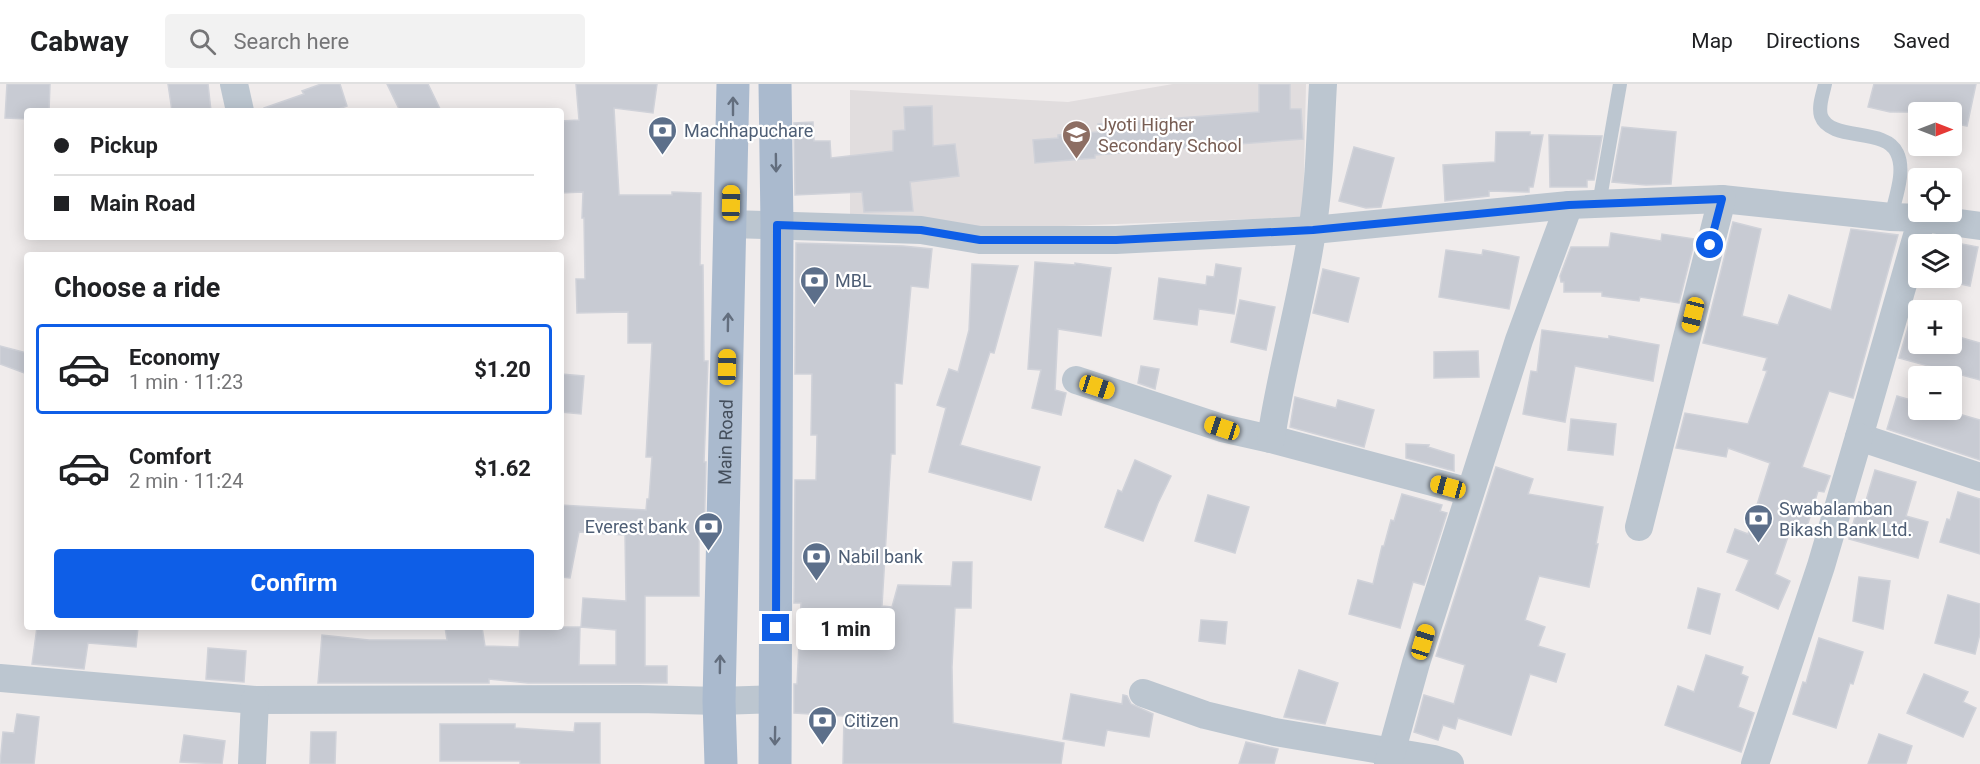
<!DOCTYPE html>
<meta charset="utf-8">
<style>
body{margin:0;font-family:Roboto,sans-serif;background:#f2f2f2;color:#202124;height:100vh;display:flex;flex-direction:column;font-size:22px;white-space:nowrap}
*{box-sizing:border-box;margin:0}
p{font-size:20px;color:#757577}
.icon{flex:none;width:33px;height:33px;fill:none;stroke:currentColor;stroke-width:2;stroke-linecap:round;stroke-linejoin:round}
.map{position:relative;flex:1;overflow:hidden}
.details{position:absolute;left:24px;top:168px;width:540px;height:378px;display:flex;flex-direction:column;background:#fff;border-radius:6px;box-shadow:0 3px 15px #0003}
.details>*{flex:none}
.banner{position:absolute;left:24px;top:24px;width:540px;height:132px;border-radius:6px;box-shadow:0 3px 15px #0003;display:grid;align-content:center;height:132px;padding:0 30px;background:#fff}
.needle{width:39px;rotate:90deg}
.buttons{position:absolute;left:1908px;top:18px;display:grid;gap:12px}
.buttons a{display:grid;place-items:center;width:54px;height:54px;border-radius:6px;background:#fff;box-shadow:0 3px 15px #0003;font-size:30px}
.end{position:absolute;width:27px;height:27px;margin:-14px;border:8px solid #0e5ee7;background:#fff;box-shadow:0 0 0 3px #fff}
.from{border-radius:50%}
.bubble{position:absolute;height:42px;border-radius:6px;background:#fff;box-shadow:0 3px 15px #0003;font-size:20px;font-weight:700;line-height:42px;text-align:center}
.car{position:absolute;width:18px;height:36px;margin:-18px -9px;border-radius:8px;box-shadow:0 0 4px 2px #0007;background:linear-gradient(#f5c518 24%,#345 0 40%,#f5c518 0 76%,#345 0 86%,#f5c518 0)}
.banner b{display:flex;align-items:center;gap:21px;height:57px;font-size:22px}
.banner b+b{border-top:2px solid #e0e0e0}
.banner i{width:15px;height:15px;background:#202124}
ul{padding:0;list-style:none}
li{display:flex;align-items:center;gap:18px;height:90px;margin:0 12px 9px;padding:0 18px;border:3px solid transparent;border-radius:6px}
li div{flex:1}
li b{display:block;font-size:22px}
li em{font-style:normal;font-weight:700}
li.selected{border-color:#0e5ee7}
li>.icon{width:54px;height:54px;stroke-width:1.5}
h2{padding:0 30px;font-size:27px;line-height:72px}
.cta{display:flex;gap:12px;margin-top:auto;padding:12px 30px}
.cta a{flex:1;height:69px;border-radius:6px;background:#0e5ee7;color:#fff;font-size:24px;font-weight:700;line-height:69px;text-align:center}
header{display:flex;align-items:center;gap:36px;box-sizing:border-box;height:84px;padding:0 30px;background:#fff;border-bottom:2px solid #e0e0e0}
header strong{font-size:28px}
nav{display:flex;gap:33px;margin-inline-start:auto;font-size:21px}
.search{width:420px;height:54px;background:#f2f2f2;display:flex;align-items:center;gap:15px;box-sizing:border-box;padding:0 21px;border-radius:6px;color:#757577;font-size:22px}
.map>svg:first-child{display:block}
.education{fill:#e1ddde}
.building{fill:#c8cbd3;stroke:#d0d2d9;stroke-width:1.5}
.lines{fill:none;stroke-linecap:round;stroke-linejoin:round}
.lane{stroke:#bcc6d0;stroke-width:14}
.street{stroke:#bcc6d0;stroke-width:28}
.primary{stroke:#aabace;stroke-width:33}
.oneway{stroke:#636e7e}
.route{stroke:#0e5ee7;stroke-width:8}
.labels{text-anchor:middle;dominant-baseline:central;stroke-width:4.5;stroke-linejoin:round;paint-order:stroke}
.education-label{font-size:18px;fill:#785e54;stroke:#fff;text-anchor:start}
.service-label{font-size:18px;fill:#4e5e75;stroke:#fff;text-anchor:start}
.street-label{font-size:18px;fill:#444e5b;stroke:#fff}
</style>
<header>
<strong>Cabway</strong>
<div class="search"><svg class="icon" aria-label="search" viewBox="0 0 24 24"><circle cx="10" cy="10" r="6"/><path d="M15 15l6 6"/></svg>Search here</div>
<nav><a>Map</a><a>Directions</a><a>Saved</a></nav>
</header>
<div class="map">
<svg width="1980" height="680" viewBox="0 0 1980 680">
<rect width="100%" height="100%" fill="#f0ecec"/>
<polygon class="education" points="1173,0 1306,0 1303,133 984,145 850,143 850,6 1068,18"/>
<g class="building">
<polygon points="7,0 50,0 49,27 27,27 27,35 5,34"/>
<polygon points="168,0 208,0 211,27 172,27"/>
<polygon points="321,0 340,0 347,22 333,27 265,27 264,24 304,10 302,7"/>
<polygon points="387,0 428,0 441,27 400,27"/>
<polygon points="576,0 657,0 653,29 614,24 619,111 672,111 672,108 701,109 700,181 703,181 704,277 708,277 704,378 706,378 704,454 699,454 699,512 645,512 645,582 667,582 667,599 528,599 489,595 489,599 318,599 322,551 369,556 447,556 445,543 482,543 485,562 519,563 520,543 580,543 579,581 616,581 616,546 581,543 583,514 626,517 625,451 579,448 570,494 561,493 561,421 646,426 647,415 649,415 652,373 646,373 652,259 628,259 628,228 577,229 576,195 585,195 584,134 582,134 583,108 561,109 561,37 579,36"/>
<polygon points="1259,0 1290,0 1290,25 1301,25 1303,55 1095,71 1095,74 1035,79 1033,56 1058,54 1058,51 1098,48 1098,40 1259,28"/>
<polygon points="1874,0 1976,0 1967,42 1952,39 1952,28 1890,28 1868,23"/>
<polygon points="932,22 933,62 955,60 959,92 910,98 913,127 864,128 862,108 795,111 794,39 813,38 814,57 830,57 831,74 893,67 893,47 905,46 904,23"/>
<polygon points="1622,43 1676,48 1671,100 1646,101 1612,98"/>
<polygon points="1496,48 1530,48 1530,51 1543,51 1533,103 1529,103 1529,108 1489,107 1489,112 1445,117 1443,81 1495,78"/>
<polygon points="1549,51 1602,52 1594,96 1587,96 1587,103 1550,103"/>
<polygon points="1354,63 1394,74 1381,123 1366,124 1339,117"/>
<polygon points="1733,138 1761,145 1742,232 1778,241 1789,211 1831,226 1851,145 1898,151 1853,314 1829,307 1802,383 1830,392 1824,408 1818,407 1805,449 1791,444 1775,490 1790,497 1778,525 1736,506 1749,476 1727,468 1735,445 1748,450 1770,379 1728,364 1726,373 1676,364 1685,329 1748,340 1767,287 1763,286 1767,274 1703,259"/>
<polygon points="1611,149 1661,157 1662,150 1695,155 1679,219 1640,213 1639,217 1602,212 1602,208 1564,208 1564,198 1561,198 1560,192 1571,163 1609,163"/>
<polygon points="1941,156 1978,163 1970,202 1933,194 1952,194 1952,160 1940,160"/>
<polygon points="796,159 903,162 932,165 928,204 911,202 902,300 895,299 895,370 891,370 882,522 892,523 898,501 951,502 953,478 972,478 971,524 955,524 952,583 953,639 1064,659 1061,680 843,680 844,632 794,629 794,600 797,600 801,519 794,519 795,396 816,396 817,351 811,351 812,290 795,290"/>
<polygon points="1446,166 1482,171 1483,166 1519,173 1509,225 1439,213"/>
<polygon points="1035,178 1075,181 1075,179 1111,184 1101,252 1058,245 1055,306 1066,309 1061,331 1032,324 1041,286 1028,285"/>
<polygon points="972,180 1018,182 994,269 990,268 960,361 1040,383 1031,416 929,388 946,324 937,321 949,285 958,288 969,246"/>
<polygon points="1216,180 1241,184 1234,230 1199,225 1197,241 1154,235 1159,194 1206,201 1207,192 1214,193"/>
<polygon points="1323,185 1359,194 1348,238 1313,229"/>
<polygon points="1240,216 1275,223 1266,266 1231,258"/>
<polygon points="1909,240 1918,242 1918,260 1952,260 1952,251 1980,259 1980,296 1899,274"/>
<polygon points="1542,246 1609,255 1609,252 1659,261 1653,297 1575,282 1565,338 1523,330 1531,287 1537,288"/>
<polygon points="0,262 27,269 27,290 0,280"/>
<polygon points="1478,267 1479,293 1434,294 1434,268"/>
<polygon points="1141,282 1159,285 1155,305 1138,299"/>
<polygon points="561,290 584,292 581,330 561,328"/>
<polygon points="1897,312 1918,318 1918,326 1945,326 1980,336 1980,376 1887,345"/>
<polygon points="1295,313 1336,324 1338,316 1374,326 1364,363 1290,343"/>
<polygon points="1571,335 1616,340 1613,371 1568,366"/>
<polygon points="1406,360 1429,361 1428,363 1454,371 1454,387 1406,374"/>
<polygon points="1135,376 1171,392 1158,419 1143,457 1105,443 1118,406 1122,408"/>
<polygon points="1496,383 1533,395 1528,410 1603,423 1596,460 1598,460 1589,503 1539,492 1525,536 1545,543 1538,562 1565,570 1556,598 1530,590 1511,651 1458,634 1455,645 1443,641 1438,656 1414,648 1424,611 1454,620 1465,581 1436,572"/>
<polygon points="1875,386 1916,398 1906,432 1928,438 1918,474 1849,455 1859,418 1865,420"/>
<polygon points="1958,408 1980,415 1980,470 1940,458 1947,435 1950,436"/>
<polygon points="1402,410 1442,421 1440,427 1447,429 1424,501 1413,498 1400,544 1349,530 1358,496 1373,500 1382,462 1384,462 1391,436 1394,437"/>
<polygon points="1208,411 1249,423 1235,469 1195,457"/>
<polygon points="1859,493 1890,497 1883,545 1853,537"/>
<polygon points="1698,504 1720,510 1710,550 1688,544"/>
<polygon points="1948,511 1980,520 1980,550 1975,570 1935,559"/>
<polygon points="1201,536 1227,538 1225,560 1199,557"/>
<polygon points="37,543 138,543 136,563 88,559 84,585 32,580"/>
<polygon points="1819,554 1863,568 1853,600 1850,599 1836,644 1793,630 1803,598 1806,599"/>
<polygon points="208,564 246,567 244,598 206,595"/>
<polygon points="1706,571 1743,583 1741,590 1748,593 1738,623 1754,629 1741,668 1665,641 1678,602 1694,608"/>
<polygon points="1299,586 1338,599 1325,640 1284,633"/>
<polygon points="1924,590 1968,608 1963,618 1976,624 1963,653 1907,629"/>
<polygon points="1071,610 1122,620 1123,611 1127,612 1131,620 1153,630 1149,653 1107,646 1104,662 1063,655"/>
<polygon points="17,630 39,633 34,680 0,680 3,648 14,649"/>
<polygon points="575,639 600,639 600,680 520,680 520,677 440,677 440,640 515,640 515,644 574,648"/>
<polygon points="311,648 336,648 335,680 310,680"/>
<polygon points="1879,650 1912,662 1906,680 1868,680"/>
<polygon points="184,651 225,657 222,680 180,678"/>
<polygon points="1246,658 1278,665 1274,680 1239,680"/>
</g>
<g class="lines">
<g class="lane">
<path d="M 1825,0 C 1823,10 1818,22 1821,32 C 1830,58 1886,43 1897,69 C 1906,87 1895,114 1891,133"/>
<polyline points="1599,120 1620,0"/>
</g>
<g class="street">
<polyline points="234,0 240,27"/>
<polyline points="1922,134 1980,142"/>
<polyline points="730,140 921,146 980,156 1116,156 1313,146 1569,121 1722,115 1891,133 1922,134 1859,353 1980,393"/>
<polyline points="1076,296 1222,344 1271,355 1470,408"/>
<path d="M 1271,355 C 1281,285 1302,217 1312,147 C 1320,99 1320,49 1323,0"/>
<polyline points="1639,443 1722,115"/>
<polyline points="0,594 255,616 639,615 719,617 775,615"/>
<polyline points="1143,609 1205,631 1275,648 1434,675 1450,680"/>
<polyline points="252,680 255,616"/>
<polyline points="1388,680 1416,579 1519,256 1569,121"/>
<polyline points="1755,680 1821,482 1859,353"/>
</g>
<g class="primary">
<path id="s1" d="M 721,680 L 719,617 L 733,0"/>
<polyline points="775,680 777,141 775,0"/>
</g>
</g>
<defs><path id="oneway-shaft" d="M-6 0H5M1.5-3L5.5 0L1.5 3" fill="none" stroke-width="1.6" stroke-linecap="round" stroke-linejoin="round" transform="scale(1.5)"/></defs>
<g class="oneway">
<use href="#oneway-shaft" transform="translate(733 22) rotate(-90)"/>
<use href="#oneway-shaft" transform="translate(776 79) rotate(89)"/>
<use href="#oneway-shaft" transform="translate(728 238) rotate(-89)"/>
<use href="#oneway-shaft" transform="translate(720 580) rotate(-89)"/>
<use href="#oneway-shaft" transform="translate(775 652) rotate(91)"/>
</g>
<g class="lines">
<polyline class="route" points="776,544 777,141 921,146 980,156 1116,156 1313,146 1569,121 1722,115 1710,161"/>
</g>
<defs>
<symbol id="bank-pin" viewBox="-11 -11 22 30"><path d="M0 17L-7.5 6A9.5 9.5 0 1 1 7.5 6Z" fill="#5c6f8a" stroke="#fff"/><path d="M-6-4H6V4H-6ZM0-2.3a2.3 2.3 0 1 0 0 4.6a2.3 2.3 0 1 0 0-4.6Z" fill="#fff"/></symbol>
<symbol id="school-pin" viewBox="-11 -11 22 30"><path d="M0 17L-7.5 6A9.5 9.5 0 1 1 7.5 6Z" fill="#8d6e63" stroke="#fff"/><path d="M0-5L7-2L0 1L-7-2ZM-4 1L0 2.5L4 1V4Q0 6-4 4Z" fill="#fff"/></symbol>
</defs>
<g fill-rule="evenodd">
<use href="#bank-pin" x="646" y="30" width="33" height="45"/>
<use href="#school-pin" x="1060" y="34" width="33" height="45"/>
<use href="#bank-pin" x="798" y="180" width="33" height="45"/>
<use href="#bank-pin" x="1742" y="418" width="33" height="45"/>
<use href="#bank-pin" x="692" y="426" width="33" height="45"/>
<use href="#bank-pin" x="800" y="456" width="33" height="45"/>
<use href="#bank-pin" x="806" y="620" width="33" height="45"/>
</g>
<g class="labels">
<g class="education-label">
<text x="1098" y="40">Jyoti Higher<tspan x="1098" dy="21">Secondary School</tspan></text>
</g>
<g class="service-label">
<text x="684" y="46">Machhapuchare</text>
<text x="835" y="196">MBL</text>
<text x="1779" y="424">Swabalamban<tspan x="1779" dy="21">Bikash Bank Ltd.</tspan></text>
<text x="687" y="442" text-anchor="end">Everest bank</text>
<text x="838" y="472">Nabil bank</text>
<text x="844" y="636">Citizen</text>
</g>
<g class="street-label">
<text stroke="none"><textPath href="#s1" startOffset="322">Main Road</textPath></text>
</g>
</g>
</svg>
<div class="buttons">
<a><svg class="needle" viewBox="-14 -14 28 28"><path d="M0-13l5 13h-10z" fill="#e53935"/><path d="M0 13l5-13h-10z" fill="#757577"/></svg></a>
<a><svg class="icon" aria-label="locate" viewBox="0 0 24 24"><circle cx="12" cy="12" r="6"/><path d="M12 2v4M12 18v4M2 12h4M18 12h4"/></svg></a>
<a><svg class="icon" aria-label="layers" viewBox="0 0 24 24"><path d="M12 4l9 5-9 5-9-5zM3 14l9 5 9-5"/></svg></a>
<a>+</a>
<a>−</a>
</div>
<i class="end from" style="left:1710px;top:161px"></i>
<i class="end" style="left:776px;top:544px"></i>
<div class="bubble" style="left:796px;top:524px;width:99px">1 min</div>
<i class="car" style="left:731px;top:119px;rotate:1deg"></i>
<i class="car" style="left:1693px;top:231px;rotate:194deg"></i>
<i class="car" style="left:727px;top:283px;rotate:1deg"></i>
<i class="car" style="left:1097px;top:303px;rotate:108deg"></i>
<i class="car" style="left:1222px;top:344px;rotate:288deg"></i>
<i class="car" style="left:1448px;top:403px;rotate:285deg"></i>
<i class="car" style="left:1423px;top:558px;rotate:17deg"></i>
<div class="banner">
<b><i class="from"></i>Pickup</b>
<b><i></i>Main Road</b>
</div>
<section class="details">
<h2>Choose a ride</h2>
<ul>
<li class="selected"><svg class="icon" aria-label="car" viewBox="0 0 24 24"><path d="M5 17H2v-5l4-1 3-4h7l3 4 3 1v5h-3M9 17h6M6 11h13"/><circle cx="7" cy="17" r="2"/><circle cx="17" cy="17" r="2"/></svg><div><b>Economy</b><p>1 min · 11:23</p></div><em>$1.20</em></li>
<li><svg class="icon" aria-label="car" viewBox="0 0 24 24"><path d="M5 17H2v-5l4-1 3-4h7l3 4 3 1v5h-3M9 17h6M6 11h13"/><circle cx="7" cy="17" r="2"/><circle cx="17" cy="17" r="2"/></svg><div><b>Comfort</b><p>2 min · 11:24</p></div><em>$1.62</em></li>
</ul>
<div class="cta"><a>Confirm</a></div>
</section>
</div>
